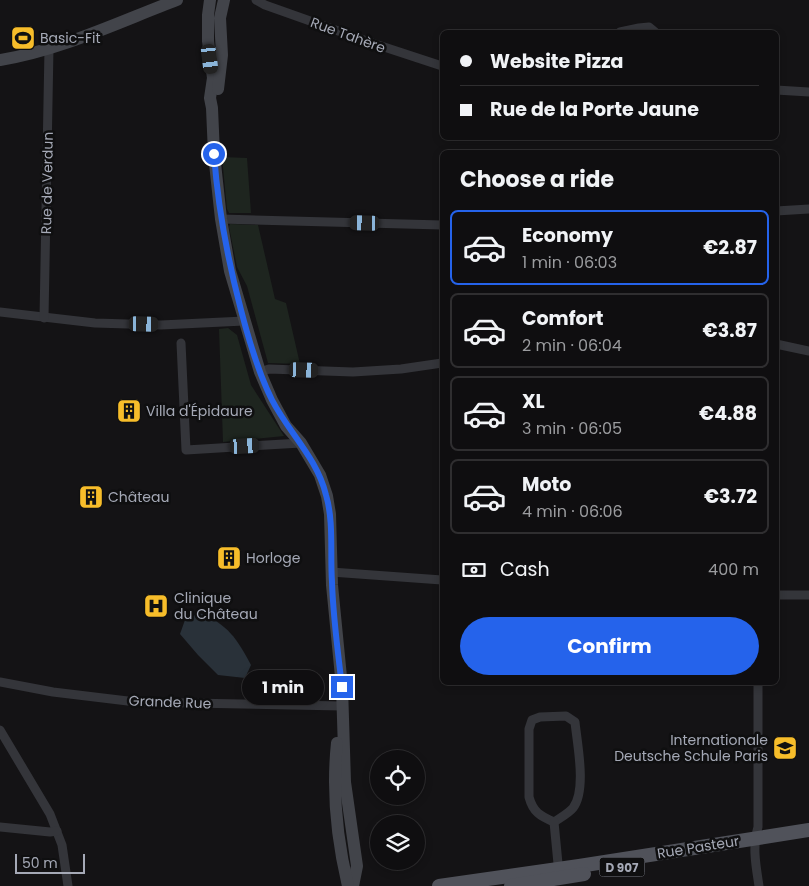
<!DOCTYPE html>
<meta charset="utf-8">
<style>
body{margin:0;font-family:Poppins,sans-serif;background:#181719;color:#f1f3f6;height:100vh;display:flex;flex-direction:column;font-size:19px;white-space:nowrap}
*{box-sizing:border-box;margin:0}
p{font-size:16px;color:#9b9c9f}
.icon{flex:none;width:28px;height:28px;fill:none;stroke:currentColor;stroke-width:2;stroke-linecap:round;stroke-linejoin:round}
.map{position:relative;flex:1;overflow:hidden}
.details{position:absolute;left:440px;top:150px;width:339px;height:535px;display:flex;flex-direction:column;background:#0f0e10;border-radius:8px;box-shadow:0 2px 8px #0003,0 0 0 1px #2f2e30}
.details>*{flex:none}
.top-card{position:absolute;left:440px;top:30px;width:339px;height:110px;border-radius:8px;box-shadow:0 2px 8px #0003,0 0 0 1px #2f2e30;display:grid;align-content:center;height:110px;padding:0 20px;background:#0f0e10}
.fabs{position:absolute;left:370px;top:750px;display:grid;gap:10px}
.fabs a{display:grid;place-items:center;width:55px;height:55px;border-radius:50%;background:#0f0e10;box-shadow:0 2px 8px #0003,0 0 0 1px #2f2e30;font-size:25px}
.scale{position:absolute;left:15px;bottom:12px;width:70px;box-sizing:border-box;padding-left:5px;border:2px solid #a5a9b6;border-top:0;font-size:14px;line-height:18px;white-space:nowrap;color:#a5a9b6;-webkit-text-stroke:4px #0f0f10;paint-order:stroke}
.end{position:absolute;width:22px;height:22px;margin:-11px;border:6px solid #2563eb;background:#fff;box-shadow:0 0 0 2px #fff}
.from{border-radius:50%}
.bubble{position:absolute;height:35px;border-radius:18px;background:#0f0e10;box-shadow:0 2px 8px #0003,0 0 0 1px #2f2e30;font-size:16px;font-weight:700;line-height:35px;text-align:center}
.car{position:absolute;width:15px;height:30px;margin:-15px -8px;border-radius:6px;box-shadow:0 0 4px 1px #0007;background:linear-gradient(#222 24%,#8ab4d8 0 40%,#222 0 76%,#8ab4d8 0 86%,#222 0)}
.top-card b{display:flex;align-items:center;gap:18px;height:48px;font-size:19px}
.top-card b+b{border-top:1px solid #2f2e30}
.top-card i{width:12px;height:12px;background:#f1f3f6}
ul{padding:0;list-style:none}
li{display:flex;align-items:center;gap:15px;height:75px;margin:0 10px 8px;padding:0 10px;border:2px solid #2f2e30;border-radius:8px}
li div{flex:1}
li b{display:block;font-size:19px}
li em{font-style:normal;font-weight:700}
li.on{border-color:#2563eb}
li>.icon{width:45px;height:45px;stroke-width:1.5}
h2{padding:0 20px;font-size:22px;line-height:60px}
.pay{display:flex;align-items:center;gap:12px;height:55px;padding:0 20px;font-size:19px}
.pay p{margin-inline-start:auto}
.button{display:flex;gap:10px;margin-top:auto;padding:10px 20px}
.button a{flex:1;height:58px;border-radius:30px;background:#2563eb;color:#fff;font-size:20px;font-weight:700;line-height:58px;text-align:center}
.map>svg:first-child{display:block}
.green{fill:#1e251f}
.water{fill:#293139}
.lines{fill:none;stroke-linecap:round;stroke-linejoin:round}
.street{stroke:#34353a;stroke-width:9}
.secondary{stroke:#42444a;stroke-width:12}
.primary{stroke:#50525a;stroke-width:14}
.route{stroke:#2563eb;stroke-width:6}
.labels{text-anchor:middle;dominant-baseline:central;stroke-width:5;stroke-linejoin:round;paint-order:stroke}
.shield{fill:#0f0f10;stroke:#787b84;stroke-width:1}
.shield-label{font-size:12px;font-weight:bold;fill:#a5a9b6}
.street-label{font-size:14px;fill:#a5a9b6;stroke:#0f0f10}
.poi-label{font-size:14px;fill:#a5a9b6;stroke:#0f0f10;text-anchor:start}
</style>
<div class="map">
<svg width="809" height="886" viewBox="0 0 809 886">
<rect width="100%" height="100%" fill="#141315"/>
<g class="green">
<polygon points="222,157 247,158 251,213 229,213 227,209"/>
<polygon points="230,224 258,225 275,299 286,303 300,364 268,363 247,286 237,267 229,227"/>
<polygon points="228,328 237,335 251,385 284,436 223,442 219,329"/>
</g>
<path class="water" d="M 199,613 C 228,624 237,639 251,665 L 245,678 L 218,675 L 198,655 L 180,634 L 185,620 Z"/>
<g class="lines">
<g class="street">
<polyline points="256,0 265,5 375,44 442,66"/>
<polyline points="620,32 639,28 649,27 655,32"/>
<polyline points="776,90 809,92"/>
<polyline points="776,211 809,209"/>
<polyline points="221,219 442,225"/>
<polyline points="0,312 95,323 161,325 244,321"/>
<polyline points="44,318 49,48"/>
<polyline points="181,343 186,450 301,443"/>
<polyline points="776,344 809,351"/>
<polyline points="260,372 269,369 353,372 401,369 442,363"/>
<polyline points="331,572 442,580"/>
<polyline points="776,595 809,595"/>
<polyline points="0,682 53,692 136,702 342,706"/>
<path d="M 758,682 L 758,827 C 752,847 756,866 759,886"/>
<path d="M 566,716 L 575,722 C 577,743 587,790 573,808 C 569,813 560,818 554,822 C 540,816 533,812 529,797 L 529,729 L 532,720 L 540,717 Z"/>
<polyline points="0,730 50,814 62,845 68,886"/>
<polyline points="554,822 559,874"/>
<polyline points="0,827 50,832 57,831"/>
</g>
<g class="secondary">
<polyline points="210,0 208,15 208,41 213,78 210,98 212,108 214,154 221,219 230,271 260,372 272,400 286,426 301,443 320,475 327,496 330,514 332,585 342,687 345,782 357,866 353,886"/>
<path d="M 0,60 C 61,50 119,22 177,0"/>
<polyline points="218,89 222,55 220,18 224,0"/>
<path d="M 337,743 C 332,790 337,840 348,886"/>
</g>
<g class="primary">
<polyline points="439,886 579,866 809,830"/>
<polyline points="511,886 584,874"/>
</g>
</g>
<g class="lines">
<path class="route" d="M 214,154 C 218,209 227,257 241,310 C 249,341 258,372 272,400 C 289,433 317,458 326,495 C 334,522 330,553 332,582 C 333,617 338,652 342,687"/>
</g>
<defs>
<symbol id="stadium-square" viewBox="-11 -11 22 22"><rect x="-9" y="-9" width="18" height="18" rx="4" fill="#f7bd2a" stroke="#0f0f10"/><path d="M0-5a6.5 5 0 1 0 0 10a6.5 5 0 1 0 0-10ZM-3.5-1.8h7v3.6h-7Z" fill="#111"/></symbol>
<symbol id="building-square" viewBox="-11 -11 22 22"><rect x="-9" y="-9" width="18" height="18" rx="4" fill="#f7bd2a" stroke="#0f0f10"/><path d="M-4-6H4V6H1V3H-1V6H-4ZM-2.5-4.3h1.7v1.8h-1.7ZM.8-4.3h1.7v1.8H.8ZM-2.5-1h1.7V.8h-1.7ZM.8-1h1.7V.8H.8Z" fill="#111"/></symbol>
<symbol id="hospital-square" viewBox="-11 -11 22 22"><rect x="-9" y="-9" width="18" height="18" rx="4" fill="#f7bd2a" stroke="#0f0f10"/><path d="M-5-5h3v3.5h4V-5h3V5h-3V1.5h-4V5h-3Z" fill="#111"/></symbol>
<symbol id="school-square" viewBox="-11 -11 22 22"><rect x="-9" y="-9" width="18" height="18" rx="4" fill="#f7bd2a" stroke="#0f0f10"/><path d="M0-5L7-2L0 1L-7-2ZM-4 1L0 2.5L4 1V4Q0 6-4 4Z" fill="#111"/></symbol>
</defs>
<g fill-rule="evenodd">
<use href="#stadium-square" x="9" y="24" width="28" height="28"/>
<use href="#building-square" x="115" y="397" width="28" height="28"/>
<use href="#building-square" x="77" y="483" width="28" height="28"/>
<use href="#building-square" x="215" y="544" width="28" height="28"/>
<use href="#hospital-square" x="142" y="592" width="28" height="28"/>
<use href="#school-square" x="771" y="734" width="28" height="28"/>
</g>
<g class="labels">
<rect class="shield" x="599.5" y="857.5" width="45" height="19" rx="4"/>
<g class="shield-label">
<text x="622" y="867">D 907</text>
</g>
<g class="street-label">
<text transform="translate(348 35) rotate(20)">Rue Tahère</text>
<text transform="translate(47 183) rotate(-89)">Rue de Verdun</text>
<text transform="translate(170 702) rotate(2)">Grande Rue</text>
<text transform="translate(698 847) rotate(-9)">Rue Pasteur</text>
</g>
<g class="poi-label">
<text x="40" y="38">Basic-Fit</text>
<text x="146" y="411">Villa d'Épidaure</text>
<text x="108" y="497">Château</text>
<text x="246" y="558">Horloge</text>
<text x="174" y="598">Clinique<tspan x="174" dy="16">du Château</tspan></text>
<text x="768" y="740" text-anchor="end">Internationale<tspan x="768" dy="16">Deutsche Schule Paris</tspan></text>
</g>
</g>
</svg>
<div class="fabs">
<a><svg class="icon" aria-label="locate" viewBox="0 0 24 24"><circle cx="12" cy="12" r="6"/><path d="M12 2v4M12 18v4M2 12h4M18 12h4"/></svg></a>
<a><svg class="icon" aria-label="layers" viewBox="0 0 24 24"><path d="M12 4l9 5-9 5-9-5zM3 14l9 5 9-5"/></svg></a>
</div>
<div class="scale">50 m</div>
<i class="end from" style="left:214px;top:154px"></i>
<i class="end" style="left:342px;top:687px"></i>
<div class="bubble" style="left:242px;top:670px;width:82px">1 min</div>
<i class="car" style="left:210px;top:59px;rotate:173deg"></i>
<i class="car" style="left:365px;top:223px;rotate:271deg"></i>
<i class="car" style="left:144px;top:324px;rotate:91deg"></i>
<i class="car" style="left:304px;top:370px;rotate:92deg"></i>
<i class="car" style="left:245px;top:446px;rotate:87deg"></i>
<div class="top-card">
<b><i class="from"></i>Website Pizza</b>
<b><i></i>Rue de la Porte Jaune</b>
</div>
<section class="details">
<h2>Choose a ride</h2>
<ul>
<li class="on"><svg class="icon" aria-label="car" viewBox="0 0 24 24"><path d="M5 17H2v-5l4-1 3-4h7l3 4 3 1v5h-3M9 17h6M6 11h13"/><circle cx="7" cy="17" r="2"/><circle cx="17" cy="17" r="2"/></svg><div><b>Economy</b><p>1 min · 06:03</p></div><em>€2.87</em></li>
<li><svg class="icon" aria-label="car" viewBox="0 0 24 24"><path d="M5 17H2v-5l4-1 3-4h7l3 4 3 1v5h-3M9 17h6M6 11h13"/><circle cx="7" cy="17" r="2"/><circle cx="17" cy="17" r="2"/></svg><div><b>Comfort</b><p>2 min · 06:04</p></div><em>€3.87</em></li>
<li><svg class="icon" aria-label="car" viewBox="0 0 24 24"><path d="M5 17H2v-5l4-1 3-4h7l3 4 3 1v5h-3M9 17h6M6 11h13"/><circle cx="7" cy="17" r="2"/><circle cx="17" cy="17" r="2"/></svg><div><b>XL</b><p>3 min · 06:05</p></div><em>€4.88</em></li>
<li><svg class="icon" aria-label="car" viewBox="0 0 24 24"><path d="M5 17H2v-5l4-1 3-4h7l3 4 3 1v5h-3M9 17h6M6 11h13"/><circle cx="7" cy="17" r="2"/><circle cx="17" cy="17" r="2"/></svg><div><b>Moto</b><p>4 min · 06:06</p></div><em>€3.72</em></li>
</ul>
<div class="pay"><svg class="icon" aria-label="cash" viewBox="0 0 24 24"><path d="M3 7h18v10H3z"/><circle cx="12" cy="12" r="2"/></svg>Cash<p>400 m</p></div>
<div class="button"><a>Confirm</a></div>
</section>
</div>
